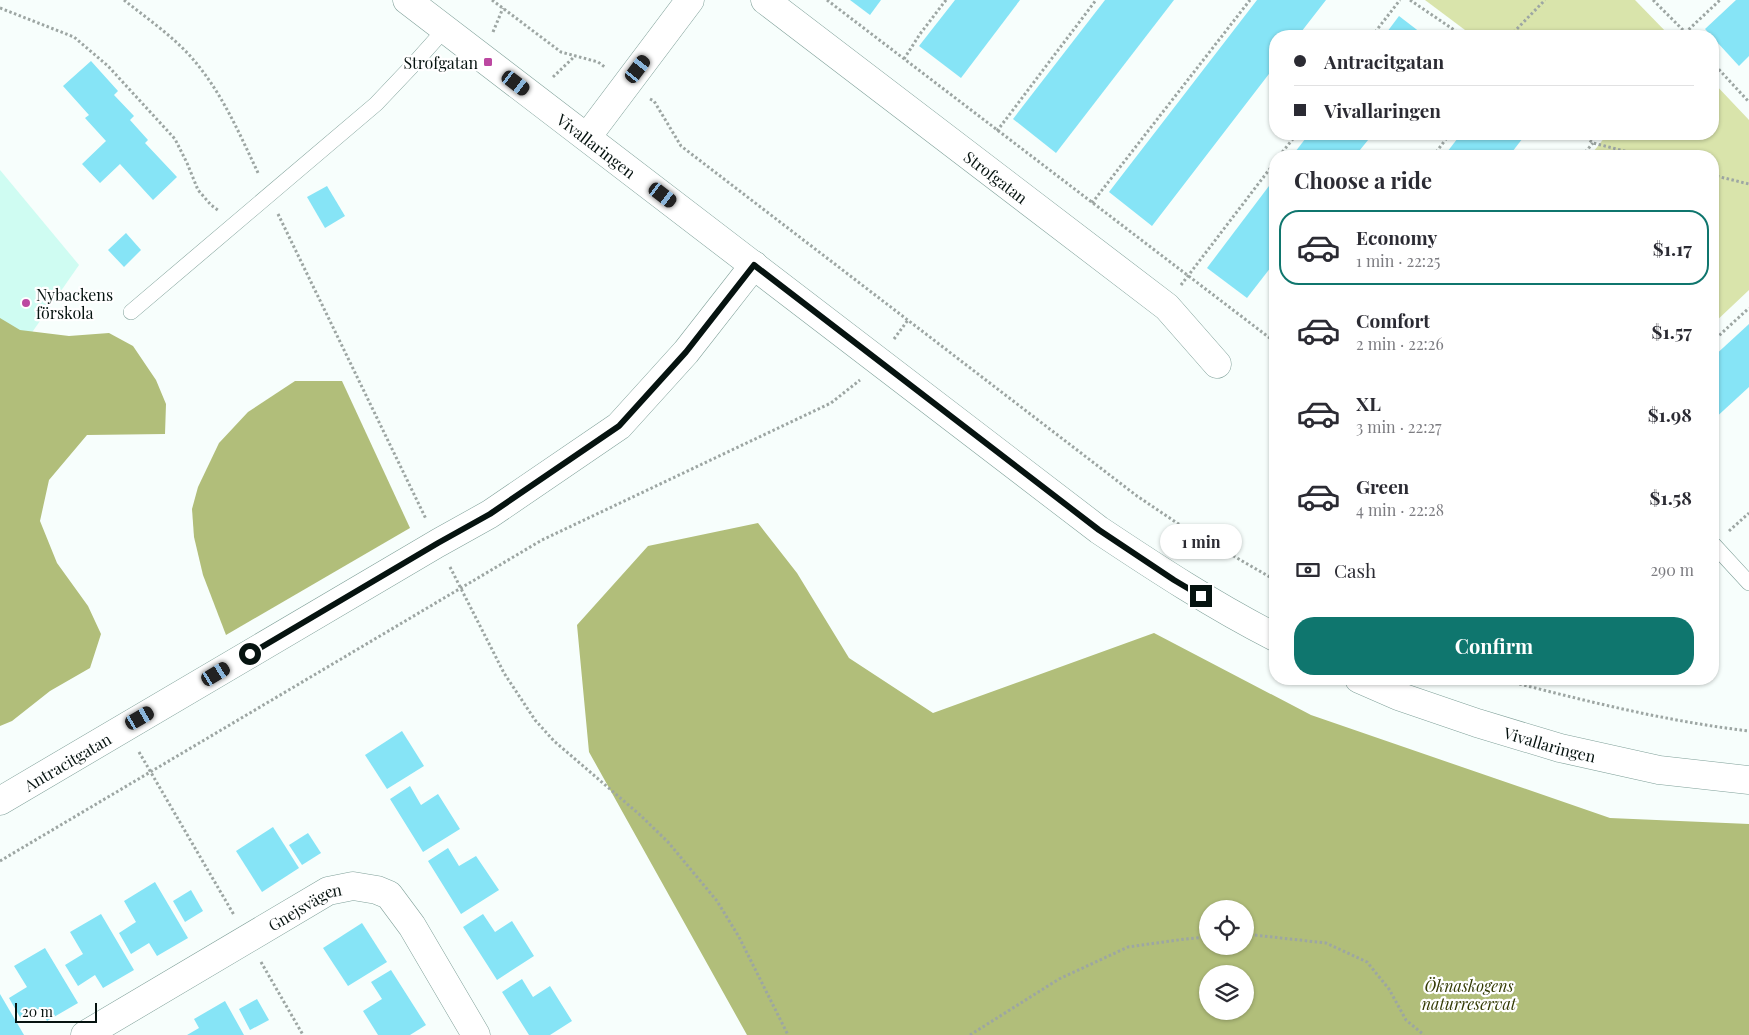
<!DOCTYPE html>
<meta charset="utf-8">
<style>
body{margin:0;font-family:"Playfair Display",serif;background:#f7f7f7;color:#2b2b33;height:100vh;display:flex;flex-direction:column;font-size:19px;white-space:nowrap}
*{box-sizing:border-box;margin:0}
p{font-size:16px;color:#7c7c81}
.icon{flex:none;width:28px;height:28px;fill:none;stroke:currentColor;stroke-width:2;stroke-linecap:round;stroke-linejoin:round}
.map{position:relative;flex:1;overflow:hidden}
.panel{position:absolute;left:1269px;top:150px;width:450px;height:535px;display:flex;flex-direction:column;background:#fff;border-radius:20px;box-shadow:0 1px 4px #0004}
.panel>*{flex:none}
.hud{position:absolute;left:1269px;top:30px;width:450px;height:110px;border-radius:20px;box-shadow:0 1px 4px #0004;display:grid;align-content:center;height:110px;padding:0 25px;background:#fff}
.buttons{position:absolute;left:1199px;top:900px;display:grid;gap:10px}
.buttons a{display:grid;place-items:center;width:55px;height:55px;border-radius:50%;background:#fff;box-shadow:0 1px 4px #0004;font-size:25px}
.scale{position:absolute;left:15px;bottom:12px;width:82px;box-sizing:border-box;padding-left:5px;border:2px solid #061310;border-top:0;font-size:14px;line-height:18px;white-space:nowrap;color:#061310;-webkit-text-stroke:4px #fff;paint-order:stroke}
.end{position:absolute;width:22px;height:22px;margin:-11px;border:6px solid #061310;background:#fff;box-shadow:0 0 0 2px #fff}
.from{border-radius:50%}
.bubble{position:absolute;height:35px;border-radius:18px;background:#fff;box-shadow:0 1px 4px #0004;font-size:16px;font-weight:700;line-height:35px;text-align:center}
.car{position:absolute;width:15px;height:30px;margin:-15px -8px;border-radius:6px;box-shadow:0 0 4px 1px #0007;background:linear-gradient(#222 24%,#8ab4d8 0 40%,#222 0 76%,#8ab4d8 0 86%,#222 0)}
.hud b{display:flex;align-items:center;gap:18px;height:48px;font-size:19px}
.hud b+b{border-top:1px solid #e1e1e2}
.hud i{width:12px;height:12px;background:#2b2b33}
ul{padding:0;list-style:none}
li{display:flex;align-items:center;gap:15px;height:75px;margin:0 10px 8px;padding:0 15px;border:2px solid transparent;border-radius:20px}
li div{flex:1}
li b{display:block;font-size:19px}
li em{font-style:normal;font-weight:700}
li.active{border-color:#0f766e}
li>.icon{width:45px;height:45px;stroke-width:1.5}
h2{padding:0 25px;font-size:22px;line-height:60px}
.pay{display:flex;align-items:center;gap:12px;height:55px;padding:0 25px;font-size:19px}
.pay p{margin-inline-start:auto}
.primary-button{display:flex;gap:10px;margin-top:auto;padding:10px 25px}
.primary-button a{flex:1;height:58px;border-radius:20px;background:#0f766e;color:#fff;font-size:20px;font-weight:700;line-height:58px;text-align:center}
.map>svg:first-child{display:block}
.built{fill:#cffcf2}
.green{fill:#d9e4ab}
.forest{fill:#b1be7a;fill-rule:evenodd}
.building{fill:#86e4f6}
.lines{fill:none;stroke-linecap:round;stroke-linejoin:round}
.lane-casing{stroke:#80a19a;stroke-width:16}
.street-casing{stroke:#80a19a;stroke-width:29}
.secondary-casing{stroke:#80a19a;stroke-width:29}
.path{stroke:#9da6a3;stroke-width:3;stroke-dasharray:2.5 2.5;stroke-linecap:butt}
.lane{stroke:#fff;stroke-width:15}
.street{stroke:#fff;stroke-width:28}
.secondary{stroke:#fff;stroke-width:28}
.route{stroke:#061310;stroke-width:6}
.poi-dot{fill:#bc48a1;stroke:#fff;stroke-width:2}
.labels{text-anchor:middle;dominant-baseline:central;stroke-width:4.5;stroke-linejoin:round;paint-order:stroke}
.poi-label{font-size:16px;fill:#061310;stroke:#fff;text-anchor:end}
.street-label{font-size:16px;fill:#061310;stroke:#fff}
.park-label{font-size:16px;font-style:italic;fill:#333a04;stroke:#fff}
</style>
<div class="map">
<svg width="1749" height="1035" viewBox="0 0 1749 1035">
<rect width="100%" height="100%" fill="#f7fefc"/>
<polygon class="built" points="0,170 79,265 26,341 0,372"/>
<g class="green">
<polygon points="1425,0 1635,0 1670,36 1473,36"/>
<polygon points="1713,82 1749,120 1749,290 1713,324 1712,156 1590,156 1605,137 1601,134 1712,134"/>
</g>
<g class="forest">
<polygon points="0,318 20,330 69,336 109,333 133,346 156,380 166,404 165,434 87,435 49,480 40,521 57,563 88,606 101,634 90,668 50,691 12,721 0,726"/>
<polygon points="295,381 342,381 410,528 226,635 203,575 194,537 192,509 198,487 219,443 248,412"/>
<path d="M 758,523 L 797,573 L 849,658 L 933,713 L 1154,633 L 1311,715 L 1610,818 L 1749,824 L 1749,1035 L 747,1035 L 589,752 L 577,625 L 648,546 ZM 1208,909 L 1245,909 L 1245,946 L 1208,946 ZM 1208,974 L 1245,974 L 1245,1011 L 1208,1011 Z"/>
</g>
<g class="building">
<polygon points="850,0 881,0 870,15"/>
<polygon points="955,0 1020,0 961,78 919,46"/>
<polygon points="1105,0 1174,0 1056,153 1013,119"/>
<polygon points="1257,0 1326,0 1298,36 1275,36 1275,66 1152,226 1109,192"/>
<polygon points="1736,0 1749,0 1749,56 1739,66 1705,29"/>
<polygon points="1399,16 1425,36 1384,36"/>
<polygon points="91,61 118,91 114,95 134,116 130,120 148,140 145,143 177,177 153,200 120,164 100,183 82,164 106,141 85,118 89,115 63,86"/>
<polygon points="1309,134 1373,134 1355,156 1292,156"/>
<polygon points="1461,134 1526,134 1509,156 1444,156"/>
<polygon points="1275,178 1275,262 1247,298 1207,268"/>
<polygon points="327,186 345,216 325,228 307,197"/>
<polygon points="126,233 141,250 124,267 108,250"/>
<polygon points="1749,324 1749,387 1712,421 1712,358"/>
<polygon points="402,731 424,766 387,789 365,755"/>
<polygon points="410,786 421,805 438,794 460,829 423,852 390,799"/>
<polygon points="273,827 299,868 262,892 236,851"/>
<polygon points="308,833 321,853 302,865 289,845"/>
<polygon points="448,848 459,866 476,856 499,890 461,914 428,861"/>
<polygon points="155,882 188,938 157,956 149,943 131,954 119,933 136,922 124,901"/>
<polygon points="191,890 203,911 185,922 173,901"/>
<polygon points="101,914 134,970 103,988 95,975 78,986 65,965 83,954 70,932"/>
<polygon points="483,914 495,932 512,921 534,956 497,980 463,927"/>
<polygon points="362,923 387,962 348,986 323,948"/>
<polygon points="45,948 78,1003 47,1021 40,1008 21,1019 9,998 27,987 14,966"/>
<polygon points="391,970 426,1025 410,1035 378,1035 363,1011 382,999 371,982"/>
<polygon points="522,979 533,997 550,986 572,1021 550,1035 529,1035 502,992"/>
<polygon points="0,994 24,1035 0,1035"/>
<polygon points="257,999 269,1020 250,1030 239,1009"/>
<polygon points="225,1001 244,1035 187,1035 199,1028 194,1019"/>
</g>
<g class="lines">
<defs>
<g id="lane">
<polyline points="131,312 376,104 412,66 445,29"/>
<polyline points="1714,545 1749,583"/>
</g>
<g id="street">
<path id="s1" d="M 765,0 L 1167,307 L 1217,364"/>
<polyline points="587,137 690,0"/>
<path id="s2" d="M 85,1035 L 328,891 L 353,886 L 377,890 L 389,895 L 412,926 L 476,1035"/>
</g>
<g id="secondary">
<path id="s3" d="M 407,0 L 1099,530 C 1156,568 1214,606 1275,637"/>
<path id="s4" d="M 1359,679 L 1398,696 L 1477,723 L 1560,748 L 1659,770 L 1749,780"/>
<path id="s5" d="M 0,801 L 438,543 L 490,514 L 619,426 L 686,352 L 754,265"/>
</g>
</defs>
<use href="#lane" class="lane-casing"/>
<use href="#street" class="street-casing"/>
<use href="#secondary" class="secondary-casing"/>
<g class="path">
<path d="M 124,0 C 149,20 177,39 197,64 C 224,97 241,137 259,175"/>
<polyline points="492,0 561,52 598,62 606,68"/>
<polyline points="827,0 1275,342"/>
<polyline points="1410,0 1463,36"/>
<polyline points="1653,0 1689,36"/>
<polyline points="0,8 74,37 108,66 175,139 187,163 198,190 211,205 219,211"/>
<polyline points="493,32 503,8"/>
<polyline points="1685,33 1720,0"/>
<polyline points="1372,36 1400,0"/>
<polyline points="1510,36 1545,0"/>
<polyline points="904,59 920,34 946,0"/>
<polyline points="1712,62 1749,102"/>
<polyline points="553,77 575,56"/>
<polyline points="650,99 654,101 681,146 1137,496 1180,525 1275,580"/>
<polyline points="997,131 1096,0"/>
<polyline points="1582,134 1593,143 1644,156"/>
<polyline points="1279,156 1297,134"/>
<polyline points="1433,156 1450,134"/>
<polyline points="1582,156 1593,143"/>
<polyline points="1712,175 1749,184"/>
<polyline points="1092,203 1250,0"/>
<polyline points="278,214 426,519"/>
<polyline points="1181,285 1275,162"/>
<polyline points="894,339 908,320"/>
<polyline points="1712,342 1749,308"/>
<polyline points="1729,531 1749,513"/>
<polyline points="450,567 504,673 535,720 554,741 639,814 668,842 717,901 739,937 788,1035"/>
<path d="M 1500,679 C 1582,700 1664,721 1749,731"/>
<polyline points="139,752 234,915"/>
<polyline points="0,861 542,540 831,403 860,380"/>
<polyline points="1245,935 1254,935 1326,943 1367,962 1389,989 1406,1020 1424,1035"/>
<polyline points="261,962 303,1035"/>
<polyline points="970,1035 1059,979 1128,947 1185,939 1208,937"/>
</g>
<use href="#lane" class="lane"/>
<use href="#street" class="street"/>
<use href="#secondary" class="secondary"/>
</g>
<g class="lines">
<polyline class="route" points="250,654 438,543 490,514 619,426 686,352 754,265 1099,530 1174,580 1201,596"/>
</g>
<g class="poi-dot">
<rect x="483" y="57" width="10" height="10" rx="2.5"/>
<circle cx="26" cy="303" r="5"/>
</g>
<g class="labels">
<g class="poi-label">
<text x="478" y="62">Strofgatan</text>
<text x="36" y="294" text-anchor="start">Nybackens<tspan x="36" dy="18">förskola</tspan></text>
</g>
<g class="street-label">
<text stroke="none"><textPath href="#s3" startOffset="239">Vivallaringen</textPath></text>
<text stroke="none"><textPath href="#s1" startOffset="291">Strofgatan</textPath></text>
<text stroke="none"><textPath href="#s4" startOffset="202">Vivallaringen</textPath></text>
<text stroke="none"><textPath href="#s5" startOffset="78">Antracitgatan</textPath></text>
<text stroke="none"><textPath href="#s2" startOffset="255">Gnejsvägen</textPath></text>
</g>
<g class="park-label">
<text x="1469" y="985">Öknaskogens<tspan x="1469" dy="18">naturreservat</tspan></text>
</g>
</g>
</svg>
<div class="buttons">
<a><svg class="icon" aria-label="locate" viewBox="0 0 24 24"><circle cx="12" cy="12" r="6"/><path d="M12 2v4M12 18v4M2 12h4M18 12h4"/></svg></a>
<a><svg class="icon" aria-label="layers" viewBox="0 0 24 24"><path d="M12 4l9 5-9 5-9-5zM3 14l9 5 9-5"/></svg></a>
</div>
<div class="scale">20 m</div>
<i class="end from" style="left:250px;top:654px"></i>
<i class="end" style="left:1201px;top:596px"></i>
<div class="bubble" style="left:1160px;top:524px;width:82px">1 min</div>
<i class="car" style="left:638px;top:69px;rotate:37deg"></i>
<i class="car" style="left:516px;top:83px;rotate:127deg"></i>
<i class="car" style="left:663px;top:195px;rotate:127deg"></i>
<i class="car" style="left:216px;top:674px;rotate:59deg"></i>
<i class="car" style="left:140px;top:718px;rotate:60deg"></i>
<div class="hud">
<b><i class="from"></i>Antracitgatan</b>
<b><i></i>Vivallaringen</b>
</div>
<section class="panel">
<h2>Choose a ride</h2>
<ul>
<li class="active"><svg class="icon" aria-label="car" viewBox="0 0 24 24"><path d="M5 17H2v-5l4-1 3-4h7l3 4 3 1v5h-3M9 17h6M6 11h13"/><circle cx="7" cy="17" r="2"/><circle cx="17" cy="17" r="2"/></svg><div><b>Economy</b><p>1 min · 22:25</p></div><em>$1.17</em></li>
<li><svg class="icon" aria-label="car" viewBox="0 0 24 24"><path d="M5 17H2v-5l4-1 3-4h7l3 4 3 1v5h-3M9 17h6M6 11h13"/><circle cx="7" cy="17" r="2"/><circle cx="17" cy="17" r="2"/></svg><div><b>Comfort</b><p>2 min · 22:26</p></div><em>$1.57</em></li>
<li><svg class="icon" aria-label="car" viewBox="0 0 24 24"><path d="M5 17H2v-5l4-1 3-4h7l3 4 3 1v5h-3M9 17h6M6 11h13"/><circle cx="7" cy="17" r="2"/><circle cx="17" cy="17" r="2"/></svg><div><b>XL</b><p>3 min · 22:27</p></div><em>$1.98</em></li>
<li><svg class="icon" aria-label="car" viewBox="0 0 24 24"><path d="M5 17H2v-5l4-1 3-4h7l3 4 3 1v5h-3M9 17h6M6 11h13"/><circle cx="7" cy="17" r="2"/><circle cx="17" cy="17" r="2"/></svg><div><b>Green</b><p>4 min · 22:28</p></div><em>$1.58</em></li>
</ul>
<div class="pay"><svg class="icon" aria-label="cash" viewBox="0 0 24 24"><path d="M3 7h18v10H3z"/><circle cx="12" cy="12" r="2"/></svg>Cash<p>290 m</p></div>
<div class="primary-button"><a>Confirm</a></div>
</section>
</div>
